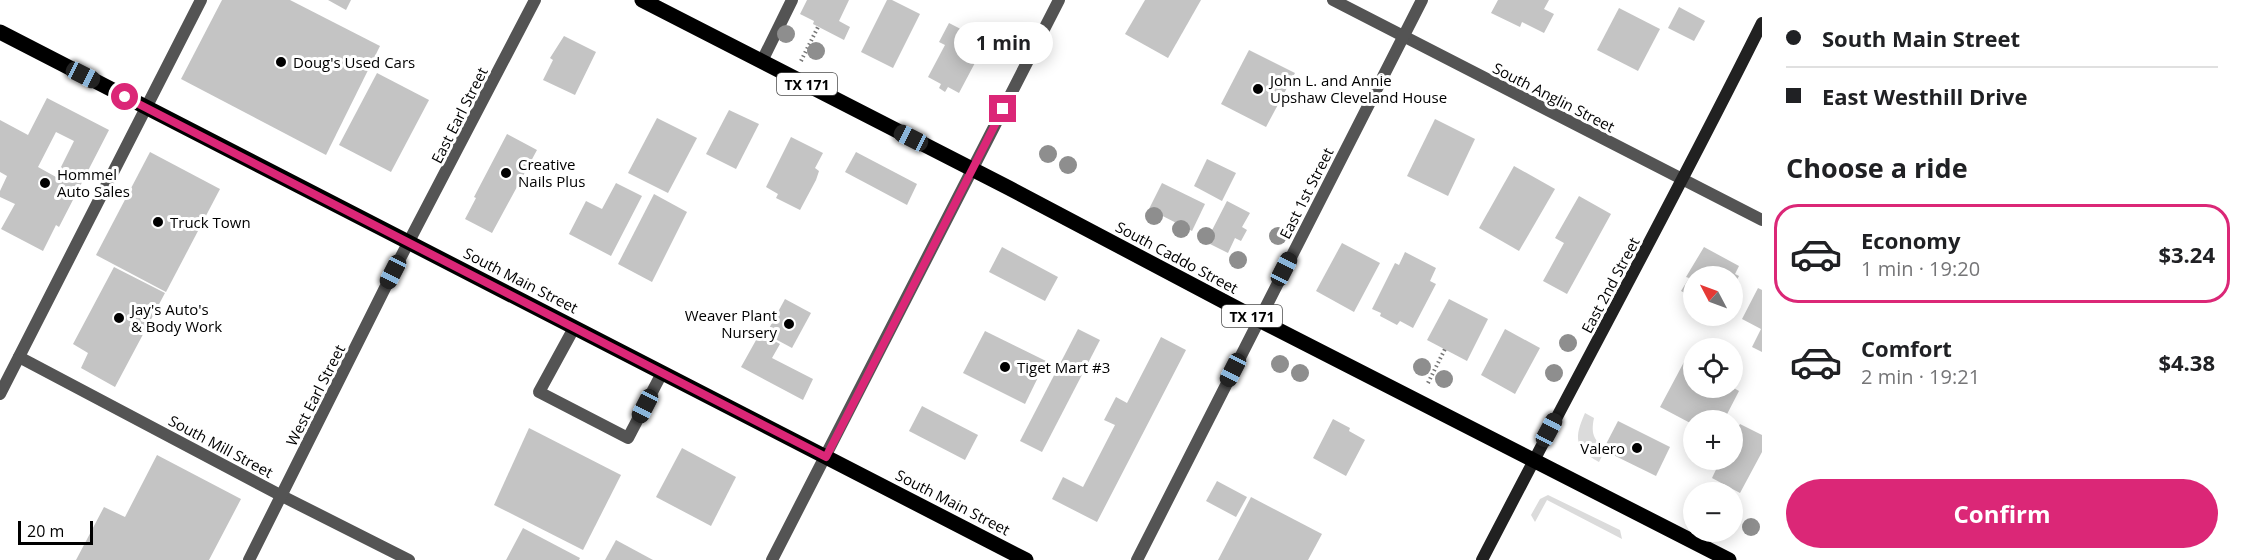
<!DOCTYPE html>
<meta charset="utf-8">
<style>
body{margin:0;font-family:"Open Sans",sans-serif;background:#f2f2f2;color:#202124;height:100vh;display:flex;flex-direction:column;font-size:22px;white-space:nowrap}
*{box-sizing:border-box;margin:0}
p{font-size:20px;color:#757577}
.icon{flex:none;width:33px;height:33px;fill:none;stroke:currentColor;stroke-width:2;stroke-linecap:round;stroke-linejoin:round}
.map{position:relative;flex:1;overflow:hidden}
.drawer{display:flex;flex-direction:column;background:#fff;width:480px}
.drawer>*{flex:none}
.hud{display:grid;align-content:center;height:132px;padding:0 24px;background:#fff}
.needle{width:39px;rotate:311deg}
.tools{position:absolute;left:1683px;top:266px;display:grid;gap:12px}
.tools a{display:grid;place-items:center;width:60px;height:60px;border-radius:50%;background:#fff;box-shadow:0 3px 15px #0003;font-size:30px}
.scale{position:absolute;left:18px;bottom:15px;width:75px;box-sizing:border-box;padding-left:6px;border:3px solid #000;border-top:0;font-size:16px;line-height:21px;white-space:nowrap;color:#000;-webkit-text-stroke:4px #fff;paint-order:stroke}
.end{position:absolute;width:27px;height:27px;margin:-14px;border:8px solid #db2777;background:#fff;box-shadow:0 0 0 3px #fff}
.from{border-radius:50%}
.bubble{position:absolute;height:42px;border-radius:21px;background:#fff;box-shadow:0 3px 15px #0003;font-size:20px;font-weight:700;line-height:42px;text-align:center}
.car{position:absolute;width:18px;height:36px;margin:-18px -9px;border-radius:8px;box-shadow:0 0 4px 2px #0007;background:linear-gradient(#222 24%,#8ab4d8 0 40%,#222 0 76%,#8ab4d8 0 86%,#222 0)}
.hud b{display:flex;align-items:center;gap:21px;height:57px;font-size:22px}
.hud b+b{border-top:2px solid #e0e0e0}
.hud i{width:15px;height:15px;background:#202124}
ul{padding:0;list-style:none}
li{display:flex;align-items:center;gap:18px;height:99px;margin:0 12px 9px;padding:0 12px;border:3px solid transparent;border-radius:24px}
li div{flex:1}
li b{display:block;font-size:22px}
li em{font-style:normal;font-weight:700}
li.active{border-color:#db2777}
li>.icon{width:54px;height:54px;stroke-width:1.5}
h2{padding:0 24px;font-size:27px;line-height:72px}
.cta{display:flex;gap:12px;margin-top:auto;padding:12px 24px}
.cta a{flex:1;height:69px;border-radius:36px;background:#db2777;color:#fff;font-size:24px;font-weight:700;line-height:69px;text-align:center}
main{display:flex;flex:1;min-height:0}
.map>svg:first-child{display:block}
.green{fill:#dbdbdb}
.building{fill:#c4c4c4;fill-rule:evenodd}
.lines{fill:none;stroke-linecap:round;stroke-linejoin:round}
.path{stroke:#767676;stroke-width:4;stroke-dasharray:1.5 3;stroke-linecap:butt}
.service{stroke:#545454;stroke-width:12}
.minor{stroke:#545454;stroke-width:12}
.tertiary{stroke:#545454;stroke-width:12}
.secondary{stroke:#212121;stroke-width:12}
.primary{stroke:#000;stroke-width:15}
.tree{fill:#8e8e8e}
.route{stroke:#db2777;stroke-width:8}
.poi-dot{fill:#000;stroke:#fff;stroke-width:2}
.labels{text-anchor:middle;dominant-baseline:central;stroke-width:6;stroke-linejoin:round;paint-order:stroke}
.shield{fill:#fff;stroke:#4c4c4c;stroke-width:1.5}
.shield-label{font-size:14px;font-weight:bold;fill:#000}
.poi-label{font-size:15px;fill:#000;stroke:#fff;text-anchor:start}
.street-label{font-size:15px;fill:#000;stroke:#fff}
</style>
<main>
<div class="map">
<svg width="1762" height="560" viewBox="0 0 1762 560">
<rect width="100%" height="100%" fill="#fff"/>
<g class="green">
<path d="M 1585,413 L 1594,418 C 1590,437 1596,438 1604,452 L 1599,462 C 1574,448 1574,438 1585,413 Z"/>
<polygon points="1548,495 1620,530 1622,539 1547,500 1535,522 1531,515 1540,499"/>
</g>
<g class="building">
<polygon points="222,0 290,0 380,46 326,155 181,79"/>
<polygon points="328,0 351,0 346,10"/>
<polygon points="807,0 849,0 839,21 850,27 844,40 813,24 814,21 800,14"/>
<polygon points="887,0 892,0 920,14 893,68 861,52"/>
<polygon points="1145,0 1201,0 1168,58 1125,34"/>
<polygon points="1498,0 1549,0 1544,9 1554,14 1544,33 1522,22 1520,27 1491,13"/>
<polygon points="1679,7 1705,21 1694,41 1668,28"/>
<polygon points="1619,8 1660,29 1638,71 1597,50"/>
<polygon points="949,23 986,42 959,93 948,87 945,92 939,88 941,84 928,77 945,45 939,42"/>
<polygon points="564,36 596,52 575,95 543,80 553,60 550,58"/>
<polygon points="1249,50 1295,73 1266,127 1221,104"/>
<polygon points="377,73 429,100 391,172 339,145"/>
<path d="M 47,98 L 109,130 L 59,227 L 56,225 L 43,251 L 1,229 L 15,204 L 0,197 L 0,191 L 7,176 L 0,172 L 0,120 L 28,135 ZM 56,132 L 74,141 L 56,177 L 38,167 Z"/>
<polygon points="729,110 759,124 736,169 706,154"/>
<polygon points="657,118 697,138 668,193 628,173"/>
<polygon points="1435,119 1475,139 1448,196 1407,176"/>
<polygon points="507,134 537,150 492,233 465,219 476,198 474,197"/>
<polygon points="791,137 823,153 815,168 819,171 816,180 800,210 776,198 778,194 766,187"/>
<polygon points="150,152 220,189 166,292 96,255"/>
<polygon points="856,152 917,184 907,205 845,172"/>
<polygon points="1207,159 1236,173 1222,201 1194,186"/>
<polygon points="1514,166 1555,189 1519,251 1479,228"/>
<polygon points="616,183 642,196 611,256 569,234 586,201 602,209"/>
<polygon points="1162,183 1205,204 1192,231 1149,209"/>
<polygon points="654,194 687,212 652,282 618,264"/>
<polygon points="1579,196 1611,214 1567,294 1543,281 1564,243 1555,238"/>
<polygon points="1227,201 1250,213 1242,227 1247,230 1241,241 1235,238 1228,253 1206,242"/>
<polygon points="1342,243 1380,263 1354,312 1316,291"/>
<polygon points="1002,247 1058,277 1045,301 989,272"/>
<polygon points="1704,247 1739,266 1735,274 1739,276 1732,289 1732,276 1694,276 1694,298 1681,291 1689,278 1686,277"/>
<polygon points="1405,252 1436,268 1430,281 1436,284 1413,328 1400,321 1397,325 1380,316 1381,313 1372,309 1395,263 1399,265"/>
<polygon points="114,267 165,293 115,387 81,368 88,353 73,344"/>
<polygon points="1758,288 1762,290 1762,352 1752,347 1761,329 1742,319"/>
<polygon points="785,299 811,313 792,348 766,334"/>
<polygon points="1449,299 1488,319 1467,361 1427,340"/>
<polygon points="1078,329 1100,340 1042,452 1020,441"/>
<polygon points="1505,329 1540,348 1515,394 1481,375"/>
<polygon points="985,331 1046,361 1025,404 963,373"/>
<polygon points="760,333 780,344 772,358 813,379 803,400 741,367"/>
<polygon points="1161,337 1186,350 1097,522 1052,499 1063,477 1083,487 1115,425 1104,420 1116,397 1127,403"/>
<polygon points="1684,362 1694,367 1694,387 1732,387 1739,391 1724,420 1694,420 1694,425 1660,407"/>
<polygon points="922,406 978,435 965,460 909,431"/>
<polygon points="1333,419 1350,428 1349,431 1365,440 1346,476 1313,458"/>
<polygon points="1618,421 1670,447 1656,476 1603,450"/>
<polygon points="1740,424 1762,435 1762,452 1740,493 1712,478 1721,459 1732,459 1732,438"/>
<polygon points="529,428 621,475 583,550 494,505"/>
<polygon points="682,448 736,477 711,526 656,497"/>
<polygon points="157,455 241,499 209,560 76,560 104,507 125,517"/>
<polygon points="1217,481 1247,497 1236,517 1206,501"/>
<polygon points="1251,497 1322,534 1308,560 1218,560"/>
<polygon points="523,528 580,558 579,560 506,560"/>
<polygon points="616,540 653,560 605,560"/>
</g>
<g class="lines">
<g class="path">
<polyline points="801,61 818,27"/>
<polyline points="1428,383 1445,349"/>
</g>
<g class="service">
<polyline points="762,61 792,0"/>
<polyline points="574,328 539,392 628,438 662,373"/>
</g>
<g class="minor">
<polyline points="1333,0 1762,220"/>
<polyline points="972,170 1059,0"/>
<polyline points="19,357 282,496 409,560"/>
<polyline points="0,394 201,0"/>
<polyline points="249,560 393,272 535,0"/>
<polyline points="1137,560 1422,0"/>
</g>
<polyline class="tertiary" points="772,560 972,170"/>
<path class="secondary" d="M 1482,560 C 1575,380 1672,204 1762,23"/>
<g class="primary">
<polyline points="642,0 1009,188 1259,320 1729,560"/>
<polyline points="0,32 1026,560"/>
</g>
</g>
<g class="tree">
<circle cx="786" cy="34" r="9"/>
<circle cx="816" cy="51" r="9"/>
<circle cx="1048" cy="154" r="9"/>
<circle cx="1068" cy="165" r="9"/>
<circle cx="1154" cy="216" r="9"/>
<circle cx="1181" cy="229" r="9"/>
<circle cx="1206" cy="236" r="9"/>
<circle cx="1278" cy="236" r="9"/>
<circle cx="1238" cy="260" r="9"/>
<circle cx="1568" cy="343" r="9"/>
<circle cx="1280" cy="364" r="9"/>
<circle cx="1422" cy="367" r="9"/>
<circle cx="1300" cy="373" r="9"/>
<circle cx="1554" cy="373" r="9"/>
<circle cx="1444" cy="379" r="9"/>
<circle cx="1751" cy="527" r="9"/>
</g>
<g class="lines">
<polyline class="route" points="125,97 826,457 1003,109"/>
</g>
<g class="poi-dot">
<circle cx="281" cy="62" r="6"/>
<circle cx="1258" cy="89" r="6"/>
<circle cx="506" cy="173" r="6"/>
<circle cx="45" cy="183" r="6"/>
<circle cx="158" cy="222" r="6"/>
<circle cx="119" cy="318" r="6"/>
<circle cx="789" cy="324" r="6"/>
<circle cx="1005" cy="367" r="6"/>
<circle cx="1637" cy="448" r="6"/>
</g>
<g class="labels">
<g class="shield">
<rect x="777" y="73" width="60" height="22" rx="4.5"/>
<rect x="1222" y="305" width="60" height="22" rx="4.5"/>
</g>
<g class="shield-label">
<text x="807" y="84">TX 171</text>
<text x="1252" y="316">TX 171</text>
</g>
<g class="poi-label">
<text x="293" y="62">Doug's Used Cars</text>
<text x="1270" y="80">John L. and Annie<tspan x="1270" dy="17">Upshaw Cleveland House</tspan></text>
<text x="518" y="164">Creative<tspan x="518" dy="17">Nails Plus</tspan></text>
<text x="57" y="174">Hommel<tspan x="57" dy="17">Auto Sales</tspan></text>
<text x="170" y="222">Truck Town</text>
<text x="131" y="309">Jay's Auto's<tspan x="131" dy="17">&amp; Body Work</tspan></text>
<text x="777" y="315" text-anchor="end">Weaver Plant<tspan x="777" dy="17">Nursery</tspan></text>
<text x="1017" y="367">Tiget Mart #3</text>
<text x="1625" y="448" text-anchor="end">Valero</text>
</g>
<g class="street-label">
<text transform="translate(1554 97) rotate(27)">South Anglin Street</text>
<text transform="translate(459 115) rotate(-63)">East Earl Street</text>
<text transform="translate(1306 193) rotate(-63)">East 1st Street</text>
<text transform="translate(1177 257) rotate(28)">South Caddo Street</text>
<text transform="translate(521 280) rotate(27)">South Main Street</text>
<text transform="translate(1610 285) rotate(-62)">East 2nd Street</text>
<text transform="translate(315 395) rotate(-63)">West Earl Street</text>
<text transform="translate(221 446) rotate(28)">South Mill Street</text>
<text transform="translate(953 502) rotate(27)">South Main Street</text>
</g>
</g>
</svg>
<div class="tools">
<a><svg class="needle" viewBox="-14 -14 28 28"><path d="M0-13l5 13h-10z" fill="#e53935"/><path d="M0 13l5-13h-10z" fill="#757577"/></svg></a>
<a><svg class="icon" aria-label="locate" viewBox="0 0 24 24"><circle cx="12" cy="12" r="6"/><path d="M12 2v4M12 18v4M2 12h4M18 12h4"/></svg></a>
<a>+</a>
<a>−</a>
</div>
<div class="scale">20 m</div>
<i class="end from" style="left:125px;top:97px"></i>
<i class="end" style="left:1003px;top:109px"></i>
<div class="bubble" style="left:954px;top:22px;width:99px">1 min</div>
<i class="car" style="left:83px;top:75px;rotate:117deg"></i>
<i class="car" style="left:911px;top:138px;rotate:297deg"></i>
<i class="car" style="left:1284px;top:269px;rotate:27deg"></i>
<i class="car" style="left:393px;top:272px;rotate:207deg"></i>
<i class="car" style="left:1233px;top:370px;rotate:207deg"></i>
<i class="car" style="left:645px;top:406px;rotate:207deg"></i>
<i class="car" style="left:1549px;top:430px;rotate:28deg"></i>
</div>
<section class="drawer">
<div class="hud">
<b><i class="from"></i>South Main Street</b>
<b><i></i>East Westhill Drive</b>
</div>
<h2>Choose a ride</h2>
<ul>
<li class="active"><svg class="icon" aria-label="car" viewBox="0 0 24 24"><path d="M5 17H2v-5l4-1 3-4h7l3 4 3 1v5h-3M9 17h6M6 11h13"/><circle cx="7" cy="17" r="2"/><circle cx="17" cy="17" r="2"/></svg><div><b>Economy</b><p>1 min · 19:20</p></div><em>$3.24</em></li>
<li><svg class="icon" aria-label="car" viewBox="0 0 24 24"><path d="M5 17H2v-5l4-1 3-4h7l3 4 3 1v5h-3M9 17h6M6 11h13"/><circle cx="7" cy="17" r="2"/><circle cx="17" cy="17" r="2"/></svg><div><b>Comfort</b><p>2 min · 19:21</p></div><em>$4.38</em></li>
</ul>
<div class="cta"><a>Confirm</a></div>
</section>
</main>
